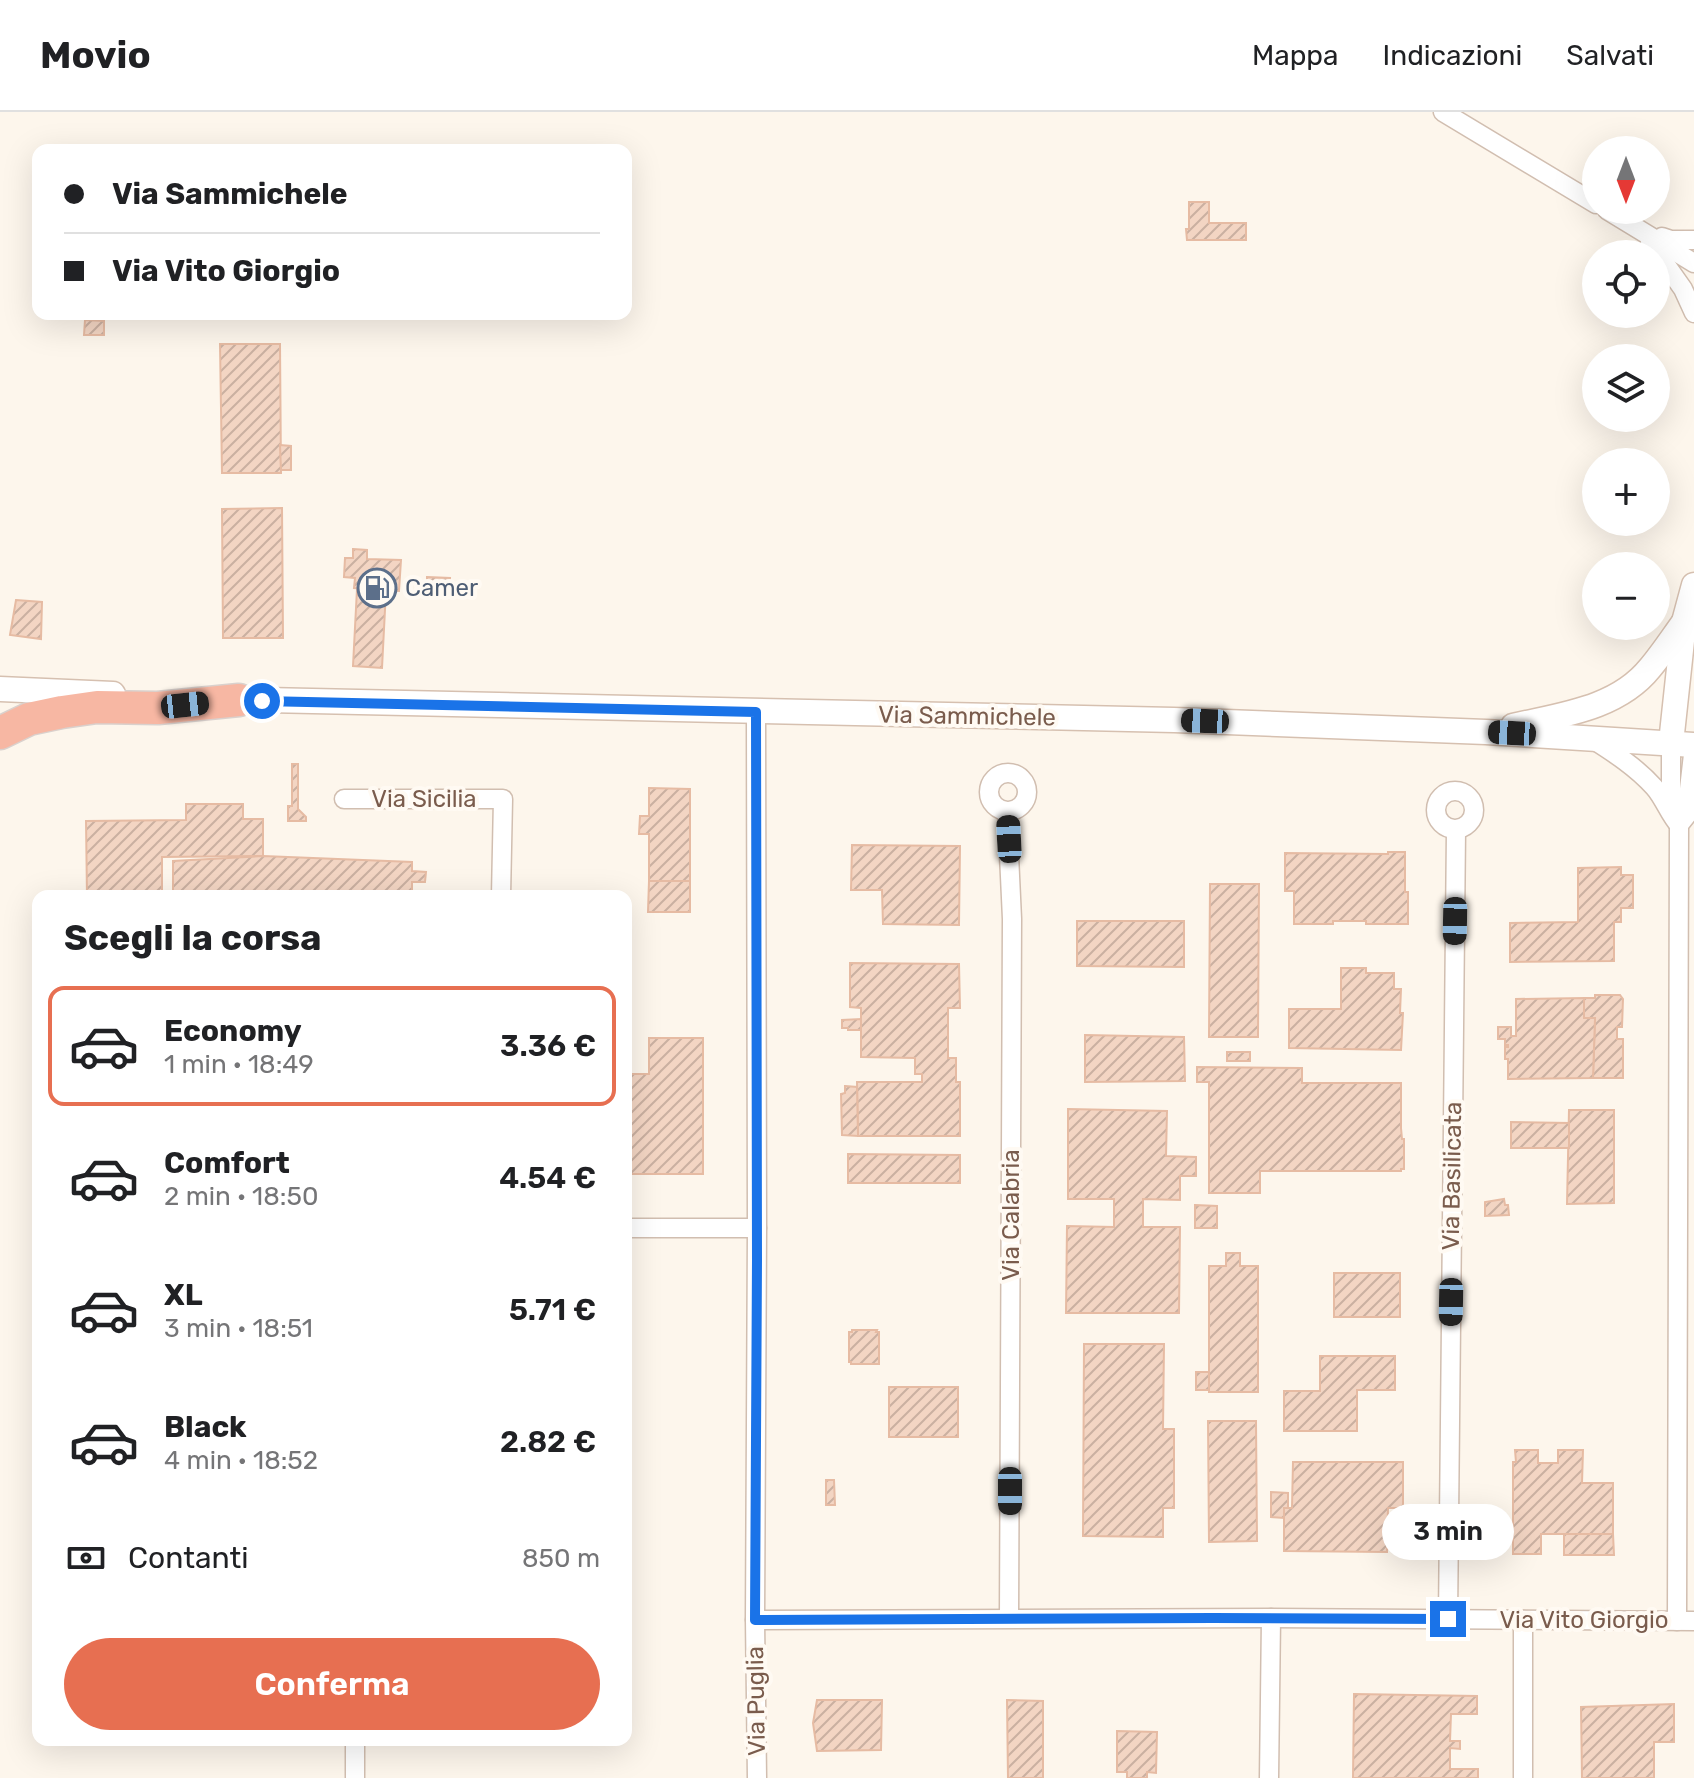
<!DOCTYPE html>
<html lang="it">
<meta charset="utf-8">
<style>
body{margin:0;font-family:Rubik,sans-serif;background:#f2f2f2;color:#202124;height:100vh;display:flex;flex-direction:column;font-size:30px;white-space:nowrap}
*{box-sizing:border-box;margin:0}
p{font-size:26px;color:#757577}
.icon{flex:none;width:44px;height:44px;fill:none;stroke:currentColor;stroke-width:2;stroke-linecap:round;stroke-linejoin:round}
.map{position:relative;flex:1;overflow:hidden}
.panel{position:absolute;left:32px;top:778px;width:600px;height:856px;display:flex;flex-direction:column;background:#fff;border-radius:16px;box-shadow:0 8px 32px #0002}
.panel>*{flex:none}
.top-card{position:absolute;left:32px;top:32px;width:600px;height:176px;border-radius:16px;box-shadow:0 8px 32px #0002;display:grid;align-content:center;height:176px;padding:0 32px;background:#fff}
.needle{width:52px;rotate:180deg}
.tools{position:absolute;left:1582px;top:24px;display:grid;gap:16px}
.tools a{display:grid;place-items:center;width:88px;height:88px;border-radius:50%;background:#fff;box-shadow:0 8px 32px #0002;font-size:40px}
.end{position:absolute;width:36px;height:36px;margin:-18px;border:10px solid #1a73e8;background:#fff;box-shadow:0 0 0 4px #fff}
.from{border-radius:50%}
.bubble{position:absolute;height:56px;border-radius:28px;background:#fff;box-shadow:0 8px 32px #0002;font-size:26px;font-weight:600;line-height:56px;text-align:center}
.car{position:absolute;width:24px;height:48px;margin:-24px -12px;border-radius:10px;box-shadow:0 0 6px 2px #0007;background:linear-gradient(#222 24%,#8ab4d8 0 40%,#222 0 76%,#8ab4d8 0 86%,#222 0)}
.top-card b{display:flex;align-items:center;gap:28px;height:76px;font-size:30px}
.top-card b+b{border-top:2px solid #e0e0e0}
.top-card i{width:20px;height:20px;background:#202124}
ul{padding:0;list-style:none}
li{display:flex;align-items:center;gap:24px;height:120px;margin:0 16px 12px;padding:0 16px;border:4px solid transparent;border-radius:16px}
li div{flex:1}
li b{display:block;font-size:30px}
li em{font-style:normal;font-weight:600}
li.on{border-color:#e76f51}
li>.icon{width:72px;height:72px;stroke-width:1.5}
h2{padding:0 32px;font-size:36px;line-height:96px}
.pay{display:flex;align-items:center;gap:20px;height:88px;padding:0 32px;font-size:30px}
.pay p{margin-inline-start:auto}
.primary-button{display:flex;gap:16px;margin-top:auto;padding:16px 32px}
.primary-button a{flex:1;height:92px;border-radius:48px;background:#e76f51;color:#fff;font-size:32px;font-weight:600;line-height:92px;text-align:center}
header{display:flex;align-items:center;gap:48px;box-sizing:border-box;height:112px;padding:0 40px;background:#fff;border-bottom:2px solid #e0e0e0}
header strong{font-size:38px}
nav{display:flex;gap:44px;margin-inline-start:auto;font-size:28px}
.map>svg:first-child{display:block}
.building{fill:url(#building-hatch);stroke:#e6bba3;stroke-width:2}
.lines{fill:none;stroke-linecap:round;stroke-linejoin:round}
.minor-casing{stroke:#d1beb0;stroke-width:21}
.secondary-casing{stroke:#d6c0b0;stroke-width:27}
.motorway-casing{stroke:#dad1cd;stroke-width:35}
.minor{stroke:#fff;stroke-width:18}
.secondary{stroke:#fff;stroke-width:24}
.motorway{stroke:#f7b7a3;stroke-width:32}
.route{stroke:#1a73e8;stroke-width:10}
.labels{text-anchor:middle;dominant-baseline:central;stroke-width:8;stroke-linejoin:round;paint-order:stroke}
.service-label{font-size:24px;fill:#4e5e75;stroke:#fffaf3;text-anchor:start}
.street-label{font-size:24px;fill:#7a5c4d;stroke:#fffaf3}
</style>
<header>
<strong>Movio</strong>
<nav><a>Mappa</a><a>Indicazioni</a><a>Salvati</a></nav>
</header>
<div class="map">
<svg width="1694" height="1666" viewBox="0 0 1694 1666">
<defs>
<pattern id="building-hatch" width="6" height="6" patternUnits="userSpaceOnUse" patternTransform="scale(2)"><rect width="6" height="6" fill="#f3d5c3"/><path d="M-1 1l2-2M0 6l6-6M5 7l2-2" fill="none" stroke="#cab0a1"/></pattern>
</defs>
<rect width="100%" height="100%" fill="#fdf6ec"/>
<g class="building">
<polygon points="1189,90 1209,90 1209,111 1246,111 1246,128 1187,128 1186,117 1189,117"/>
<polygon points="85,208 104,209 104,223 84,223"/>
<polygon points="220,232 280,232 281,361 222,361"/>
<polygon points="280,333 291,334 291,358 281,358"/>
<polygon points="282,396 283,526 223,526 222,397"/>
<polygon points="353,437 367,438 367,447 401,448 399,479 354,476 355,466 344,465 345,446 353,446"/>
<polygon points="427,465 450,466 449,480 427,480"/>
<polygon points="357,477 386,478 382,556 353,554"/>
<polygon points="16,488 42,490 41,527 10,523"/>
<polygon points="292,652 298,652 298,697 306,705 306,709 288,709 288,694 292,694"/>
<polygon points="649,676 690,677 690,769 649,769 649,722 639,722 640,704 649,704"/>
<polygon points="186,692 243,692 243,707 263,707 263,744 162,745 162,784 87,784 86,709 186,708"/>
<polygon points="852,733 960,734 959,813 883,812 882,778 851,778"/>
<polygon points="1388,740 1405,740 1405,780 1408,780 1408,812 1366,812 1366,809 1333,809 1333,812 1294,812 1294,779 1285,779 1285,741 1388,742"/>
<polygon points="263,744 412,750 412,759 426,760 425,770 412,770 412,784 173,784 173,749"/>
<polygon points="1621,755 1621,763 1633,763 1633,796 1621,796 1621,810 1614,810 1614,849 1510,850 1510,811 1578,810 1578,756"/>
<polygon points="649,769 690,769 690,800 648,800"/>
<polygon points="1210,772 1259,772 1258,925 1209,925"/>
<polygon points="1077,809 1184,809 1184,855 1077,854"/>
<polygon points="850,851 959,852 960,896 948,896 948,946 956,946 956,970 960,970 960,1024 858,1024 857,970 922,970 922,962 915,962 915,946 861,945 861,896 850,895"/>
<polygon points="1341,856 1366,856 1366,861 1394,861 1394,877 1401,877 1400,901 1403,901 1401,938 1289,936 1289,897 1341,897"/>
<polygon points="1595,883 1620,883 1623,887 1622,915 1617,915 1617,927 1623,927 1623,966 1593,966 1595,906 1584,906 1584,886 1595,886"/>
<polygon points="1584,886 1584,906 1595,906 1593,966 1508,967 1508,947 1505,947 1505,935 1508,935 1508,933 1505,933 1505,927 1498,927 1498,915 1511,915 1511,924 1516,924 1516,887"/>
<polygon points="861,907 861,918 848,918 848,916 842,916 842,908"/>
<polygon points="1085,923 1184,925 1185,969 1085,970"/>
<polygon points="649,926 703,926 703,1062 626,1062 626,962 649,962"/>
<rect x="1227" y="940" width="23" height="9"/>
<polygon points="1197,955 1302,956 1302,971 1401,971 1401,1016 1402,1027 1404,1027 1404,1057 1401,1057 1401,1059 1260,1059 1260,1081 1209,1081 1209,970 1197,970"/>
<polygon points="845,974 857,975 858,1024 842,1023 841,982 845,981"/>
<polygon points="1068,997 1167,999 1166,1044 1196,1045 1196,1064 1180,1064 1180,1088 1143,1087 1143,1115 1180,1115 1179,1201 1066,1201 1067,1114 1114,1115 1114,1087 1068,1087"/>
<polygon points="1569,998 1614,998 1614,1091 1567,1092"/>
<polygon points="1511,1010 1569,1011 1569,1036 1511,1036"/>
<polygon points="848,1042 960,1043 960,1071 848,1071"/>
<polygon points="1504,1087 1505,1093 1508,1093 1509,1103 1485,1104 1485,1090"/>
<polygon points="1195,1093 1217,1094 1217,1116 1195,1116"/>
<polygon points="1226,1141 1240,1141 1240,1154 1258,1154 1258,1280 1209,1280 1209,1154 1226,1154"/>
<rect x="1334" y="1161" width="66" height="44"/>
<polygon points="852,1218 877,1218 876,1220 879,1220 879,1252 851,1252 851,1250 849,1250 849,1220 852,1220"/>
<polygon points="1084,1232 1164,1232 1163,1317 1174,1317 1174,1396 1163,1396 1163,1425 1083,1424"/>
<polygon points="1320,1244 1395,1244 1395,1278 1357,1278 1357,1319 1284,1319 1284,1279 1320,1279"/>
<rect x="1196" y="1260" width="13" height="18"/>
<rect x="889" y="1275" width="69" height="50"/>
<polygon points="1208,1309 1256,1309 1257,1429 1209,1430"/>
<polygon points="1515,1338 1538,1338 1538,1351 1558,1351 1558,1338 1583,1338 1582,1371 1613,1371 1613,1422 1541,1422 1541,1442 1513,1442 1513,1350 1516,1350"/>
<polygon points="1293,1350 1403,1350 1403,1396 1388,1396 1387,1440 1284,1439 1284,1396 1292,1396"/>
<polygon points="826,1368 834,1368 835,1393 826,1393"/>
<polygon points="1271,1380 1288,1381 1288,1396 1284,1396 1284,1406 1271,1405"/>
<polygon points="1564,1422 1613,1422 1614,1443 1564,1443"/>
<polygon points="1354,1582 1477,1584 1477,1602 1451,1602 1450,1629 1460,1629 1460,1637 1450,1636 1450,1657 1478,1657 1478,1666 1353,1666"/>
<polygon points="817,1588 882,1588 881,1638 817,1639 813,1611"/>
<polygon points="1007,1588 1043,1589 1043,1666 1008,1666"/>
<polygon points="1674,1592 1674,1630 1654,1630 1654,1666 1582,1666 1581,1595"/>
<polygon points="1117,1619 1157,1620 1156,1661 1147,1660 1147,1666 1127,1666 1127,1660 1117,1660"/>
</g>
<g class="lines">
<defs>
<g id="minor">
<polyline points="1443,0 1596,92"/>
<polyline points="1607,98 1694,151"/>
<polyline points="1662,125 1671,128 1694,128"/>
<polyline points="1650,130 1683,177 1694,201"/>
<polyline points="756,600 757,1116 755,1508 757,1666"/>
<path d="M 1592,627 C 1614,641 1636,655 1654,675 C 1664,686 1669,702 1679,713"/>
<circle cx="1008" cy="680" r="19"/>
<circle cx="1455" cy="698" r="19"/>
<polyline points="344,687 503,687 501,784"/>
<polyline points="1007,700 1012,807 1009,1506"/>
<polyline points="1671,700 1671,631"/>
<polyline points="1686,703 1694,634"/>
<polyline points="626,1116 757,1116"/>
<polyline points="1448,1507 1456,718"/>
<polyline points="755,1508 1271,1506 1694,1509"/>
<polyline points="1677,1509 1679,713 1694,694"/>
<polyline points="355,1628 355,1666"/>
<polyline points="1269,1666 1271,1506"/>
<polyline points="1523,1666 1523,1508"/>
</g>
<g id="secondary">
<polyline points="0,577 113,582"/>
<polyline points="222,587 1174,608 1486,620 1694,633"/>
<path d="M 1513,614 C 1560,603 1617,597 1650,556 C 1662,542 1673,525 1684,510"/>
<polyline points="1671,631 1684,510 1694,473"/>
</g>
<polyline id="motorway" points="0,621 29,607 62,600 97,595 158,596 239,588"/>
</defs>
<use href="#minor" class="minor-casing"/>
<use href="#secondary" class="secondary-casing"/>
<use href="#motorway" class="motorway-casing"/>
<use href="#minor" class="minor"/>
<use href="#secondary" class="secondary"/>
<use href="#motorway" class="motorway"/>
</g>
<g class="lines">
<polyline class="route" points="262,589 756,600 757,1147 755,1508 1213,1506 1448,1507"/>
</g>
<defs>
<symbol id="fuel-ring" viewBox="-11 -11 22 22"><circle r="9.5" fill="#fffaf3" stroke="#5c6f8a" stroke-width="1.5"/><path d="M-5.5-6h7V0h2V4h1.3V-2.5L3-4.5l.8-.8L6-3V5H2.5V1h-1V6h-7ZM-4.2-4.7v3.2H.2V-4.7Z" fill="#5c6f8a"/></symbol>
</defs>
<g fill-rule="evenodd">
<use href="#fuel-ring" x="355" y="454" width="44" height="44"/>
</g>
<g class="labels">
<g class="service-label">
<text x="405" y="476">Camer</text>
</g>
<g class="street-label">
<text transform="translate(967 604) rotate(1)">Via Sammichele</text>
<text x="424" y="687">Via Sicilia</text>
<text transform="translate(1452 1064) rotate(-89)">Via Basilicata</text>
<text transform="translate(1011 1103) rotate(-90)">Via Calabria</text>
<text x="1584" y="1508">Via Vito Giorgio</text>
<text transform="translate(756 1589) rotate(-91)">Via Puglia</text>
</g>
</g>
</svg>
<div class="tools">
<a><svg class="needle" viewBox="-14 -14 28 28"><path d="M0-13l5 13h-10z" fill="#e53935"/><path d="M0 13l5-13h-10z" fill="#757577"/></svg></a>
<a><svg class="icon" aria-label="locate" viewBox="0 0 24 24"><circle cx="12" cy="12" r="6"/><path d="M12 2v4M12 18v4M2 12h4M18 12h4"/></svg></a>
<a><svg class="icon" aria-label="layers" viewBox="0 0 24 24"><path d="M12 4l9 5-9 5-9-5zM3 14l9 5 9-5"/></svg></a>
<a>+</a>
<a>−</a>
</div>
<i class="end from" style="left:262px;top:589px"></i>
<i class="end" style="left:1448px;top:1507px"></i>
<div class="bubble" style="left:1382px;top:1392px;width:132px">3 min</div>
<i class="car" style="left:185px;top:593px;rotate:84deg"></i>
<i class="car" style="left:1205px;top:609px;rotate:272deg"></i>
<i class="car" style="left:1512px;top:621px;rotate:273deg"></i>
<i class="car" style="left:1009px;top:727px;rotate:357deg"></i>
<i class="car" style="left:1455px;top:809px;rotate:181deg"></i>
<i class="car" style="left:1451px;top:1190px;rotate:181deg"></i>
<i class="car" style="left:1010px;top:1379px;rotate:180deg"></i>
<div class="top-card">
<b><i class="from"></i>Via Sammichele</b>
<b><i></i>Via Vito Giorgio</b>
</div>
<section class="panel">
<h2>Scegli la corsa</h2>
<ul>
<li class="on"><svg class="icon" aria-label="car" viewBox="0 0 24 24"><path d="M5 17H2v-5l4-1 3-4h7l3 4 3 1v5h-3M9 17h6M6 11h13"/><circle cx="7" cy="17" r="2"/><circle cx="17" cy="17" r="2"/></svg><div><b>Economy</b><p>1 min · 18:49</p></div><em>3.36 €</em></li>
<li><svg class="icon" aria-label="car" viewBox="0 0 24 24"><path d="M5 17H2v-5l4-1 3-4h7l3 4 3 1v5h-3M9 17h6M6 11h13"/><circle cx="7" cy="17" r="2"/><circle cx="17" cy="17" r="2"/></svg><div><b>Comfort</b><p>2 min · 18:50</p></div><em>4.54 €</em></li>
<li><svg class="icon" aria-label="car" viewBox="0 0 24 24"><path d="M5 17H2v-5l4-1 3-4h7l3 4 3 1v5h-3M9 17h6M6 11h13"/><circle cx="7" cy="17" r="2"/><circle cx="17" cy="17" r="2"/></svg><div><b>XL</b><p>3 min · 18:51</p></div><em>5.71 €</em></li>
<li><svg class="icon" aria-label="car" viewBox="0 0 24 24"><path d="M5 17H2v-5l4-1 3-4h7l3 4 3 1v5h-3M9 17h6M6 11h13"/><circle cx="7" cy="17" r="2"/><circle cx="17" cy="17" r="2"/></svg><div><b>Black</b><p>4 min · 18:52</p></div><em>2.82 €</em></li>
</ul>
<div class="pay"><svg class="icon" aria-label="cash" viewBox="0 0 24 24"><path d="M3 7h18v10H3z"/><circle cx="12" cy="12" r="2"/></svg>Contanti<p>850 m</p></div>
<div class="primary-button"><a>Conferma</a></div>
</section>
</div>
